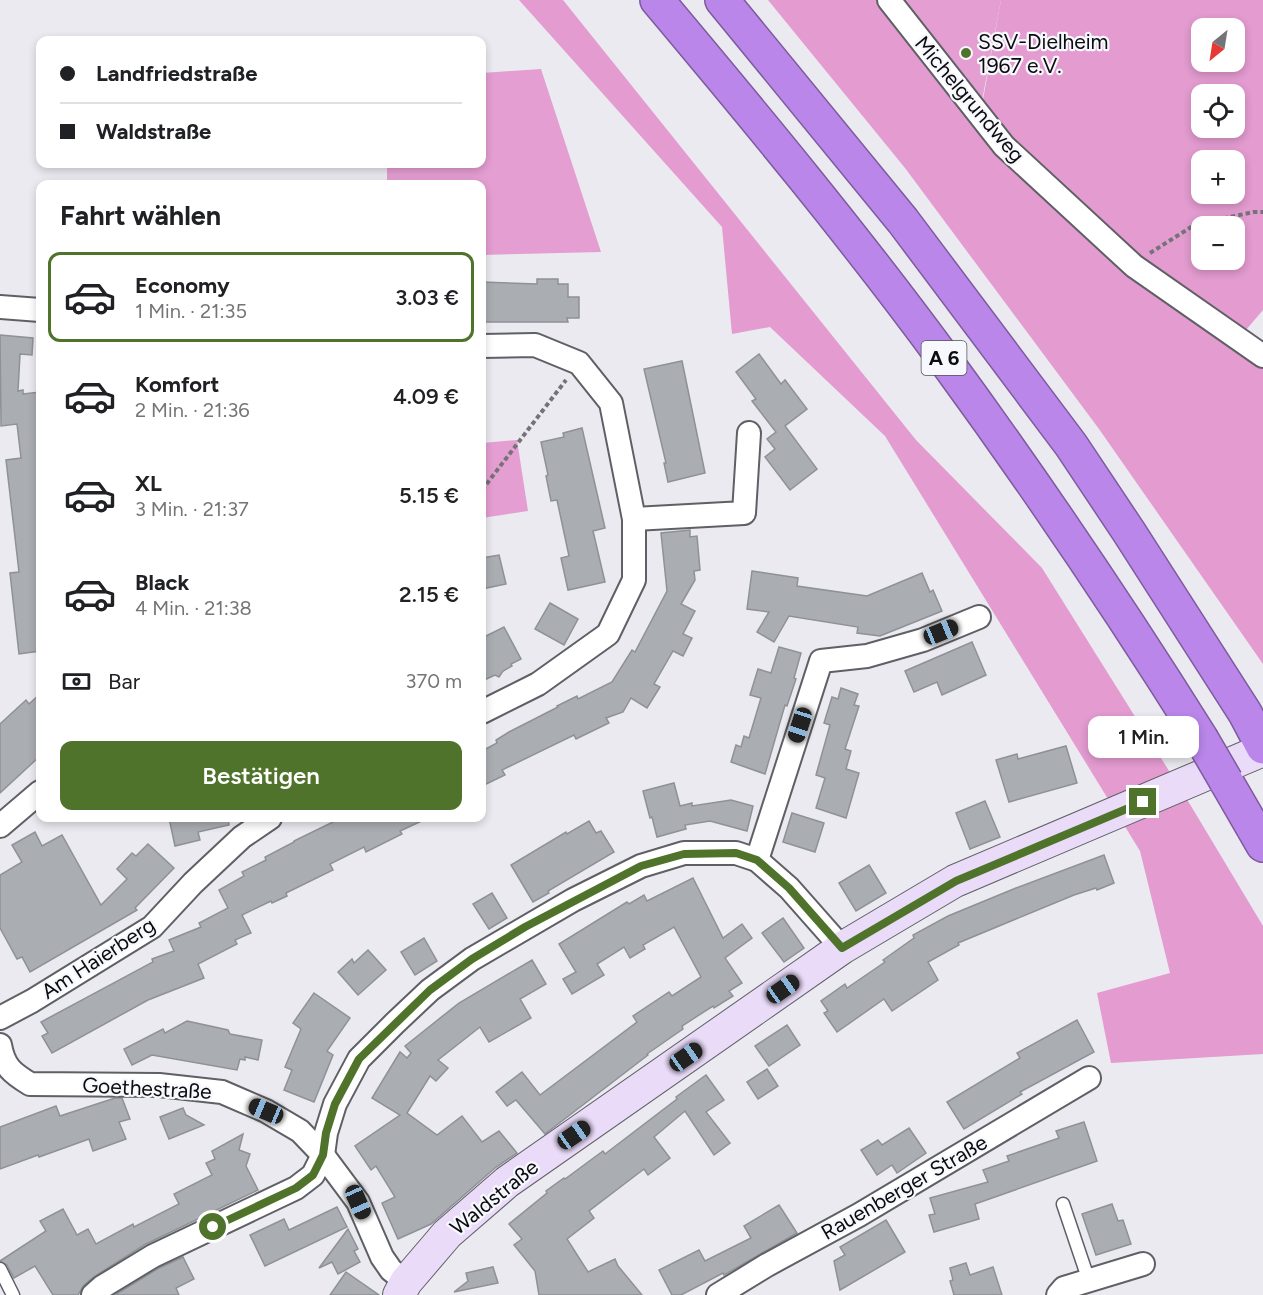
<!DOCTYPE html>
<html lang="de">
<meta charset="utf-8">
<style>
body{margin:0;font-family:Figtree,sans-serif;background:#f6f6f6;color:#202124;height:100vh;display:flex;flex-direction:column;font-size:22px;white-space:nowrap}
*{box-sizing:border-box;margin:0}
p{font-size:20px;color:#757577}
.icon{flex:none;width:33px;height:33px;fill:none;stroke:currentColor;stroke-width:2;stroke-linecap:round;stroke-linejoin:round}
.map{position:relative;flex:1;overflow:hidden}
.side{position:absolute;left:36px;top:180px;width:450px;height:642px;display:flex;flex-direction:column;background:#fff;border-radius:12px;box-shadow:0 3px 9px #0003}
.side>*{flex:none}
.banner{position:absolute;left:36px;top:36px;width:450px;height:132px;border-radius:12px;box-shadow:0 3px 9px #0003;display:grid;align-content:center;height:132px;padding:0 24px;background:#fff}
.needle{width:39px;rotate:210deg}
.controls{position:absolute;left:1191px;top:18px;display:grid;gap:12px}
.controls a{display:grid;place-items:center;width:54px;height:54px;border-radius:12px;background:#fff;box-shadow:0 3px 9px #0003;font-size:30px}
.end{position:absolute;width:27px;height:27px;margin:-14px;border:8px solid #50732b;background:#fff;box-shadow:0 0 0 3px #fff}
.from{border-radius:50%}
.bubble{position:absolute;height:42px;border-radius:12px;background:#fff;box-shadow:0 3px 9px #0003;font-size:20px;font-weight:600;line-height:42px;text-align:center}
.car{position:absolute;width:18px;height:36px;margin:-18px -9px;border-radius:8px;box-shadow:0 0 4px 2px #0007;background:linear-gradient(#222 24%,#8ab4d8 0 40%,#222 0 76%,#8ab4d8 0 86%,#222 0)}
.banner b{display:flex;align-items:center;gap:21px;height:57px;font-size:22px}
.banner b+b{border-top:2px solid #e0e0e0}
.banner i{width:15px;height:15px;background:#202124}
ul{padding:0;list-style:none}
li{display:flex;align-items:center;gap:18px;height:90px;margin:0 12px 9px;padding:0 12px;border:3px solid transparent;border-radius:12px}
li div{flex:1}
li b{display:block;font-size:22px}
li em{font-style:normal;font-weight:600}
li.on{border-color:#50732b}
li>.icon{width:54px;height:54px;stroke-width:1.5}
h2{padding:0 24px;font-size:27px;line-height:72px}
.pay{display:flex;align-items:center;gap:15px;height:66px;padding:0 24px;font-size:22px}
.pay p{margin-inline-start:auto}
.cta{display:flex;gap:12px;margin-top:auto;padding:12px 24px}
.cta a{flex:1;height:69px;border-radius:12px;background:#50732b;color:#fff;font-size:24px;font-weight:600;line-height:69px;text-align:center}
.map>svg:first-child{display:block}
.green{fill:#e59ed2}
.forest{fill:#e39bd0;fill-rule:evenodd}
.building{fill:#aaadb1;stroke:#8e9195;stroke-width:1.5}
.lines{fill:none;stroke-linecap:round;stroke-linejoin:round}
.lane-casing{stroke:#5f6065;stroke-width:15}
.street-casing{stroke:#5f6065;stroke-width:26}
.secondary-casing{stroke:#5f6065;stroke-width:34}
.highway-casing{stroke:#7d5b9d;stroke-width:36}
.path{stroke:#747478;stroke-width:4;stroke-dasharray:4.5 3;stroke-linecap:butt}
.lane{stroke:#fff;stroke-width:12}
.street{stroke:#fff;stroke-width:22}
.secondary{stroke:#eadbf9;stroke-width:32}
.highway{stroke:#ba86ea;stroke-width:33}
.highway-bridge-casing{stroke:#7d5b9d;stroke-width:36;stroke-linecap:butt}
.highway-bridge{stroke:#ba86ea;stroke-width:33}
.route{stroke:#50732b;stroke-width:8}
.poi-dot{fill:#50732b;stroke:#f7f8fd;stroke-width:2}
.labels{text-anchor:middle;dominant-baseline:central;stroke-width:4.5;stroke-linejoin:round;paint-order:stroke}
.shield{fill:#f7f8fd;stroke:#525356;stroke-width:1.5}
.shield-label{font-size:20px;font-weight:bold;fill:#0c0c0e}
.poi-label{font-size:21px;fill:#0c0c0e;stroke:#f7f8fd;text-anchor:start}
.street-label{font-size:21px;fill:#0c0c0e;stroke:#f7f8fd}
</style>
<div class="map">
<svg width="1263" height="1295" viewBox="0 0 1263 1295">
<rect width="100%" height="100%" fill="#eaeaf0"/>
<g class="green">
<polygon points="902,0 1001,0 981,106"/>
<polygon points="541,69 601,252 482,255 482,184 387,184 387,164 482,164 482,73"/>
<polygon points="517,440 528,511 482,518 482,443"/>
</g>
<g class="forest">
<polygon points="519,0 563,0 916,440 1042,568 1191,806 1263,926 1263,1054 1111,1063 1097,993 1170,973 1140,851 885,436 770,327 732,334 722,227"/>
<path d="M 768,0 L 902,0 L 982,105 L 1001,0 L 1263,0 L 1263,310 L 1239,338 L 1263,360 L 1263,664 L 1099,429 L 905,168 ZM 1202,28 L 1234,28 L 1234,62 L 1202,62 ZM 1202,94 L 1234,94 L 1234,128 L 1202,128 ZM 1202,160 L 1234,160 L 1234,194 L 1202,194 ZM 1202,226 L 1234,226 L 1234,260 L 1202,260 Z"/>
</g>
<g class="building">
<polygon points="537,279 558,279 558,284 568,284 568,297 579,297 579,318 567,318 568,322 482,322 482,282 537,284"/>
<polygon points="0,335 33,338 32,355 20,354 18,391 23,390 23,394 40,392 40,651 19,654 10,573 19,572 6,460 21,458 17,424 1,426"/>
<polygon points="759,354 781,384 785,380 807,409 785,426 817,469 790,490 765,457 775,449 767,439 776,432 752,401 756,399 736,372"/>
<polygon points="682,361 705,473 668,482 664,463 666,463 644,369"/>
<polygon points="582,428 605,528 593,531 605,582 568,590 561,558 569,556 557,500 551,501 546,476 548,475 541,442 564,437 563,433"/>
<polygon points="690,530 690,537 697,536 700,570 694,571 695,580 681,604 695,611 683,634 692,638 683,656 673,651 654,684 660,687 647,708 631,698 623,712 606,718 609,723 576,739 574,735 502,770 505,775 482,786 482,751 497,743 496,740 509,732 558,707 557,706 577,696 578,699 612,682 632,650 635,652 667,591 661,533"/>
<polygon points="499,555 506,584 482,589 482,558"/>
<polygon points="752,571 798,578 797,586 867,596 922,573 930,592 933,590 942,611 880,636 857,633 858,627 789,616 774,642 757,632 769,612 747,609"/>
<polygon points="550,603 578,619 564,645 535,629"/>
<polygon points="504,627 521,659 511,664 512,666 503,671 499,677 495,675 482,681 482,638"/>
<polygon points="972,642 986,675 942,695 937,682 914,692 905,671"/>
<polygon points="779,647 801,653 794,678 796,679 787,706 785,705 765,774 731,762 736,745 741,747 744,736 749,738 761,698 750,695 758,669 771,673"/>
<polygon points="841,688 858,694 854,705 859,706 845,749 851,751 846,769 859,773 846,818 816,808 825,778 816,775 830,725 824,723 832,697 838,699"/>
<polygon points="40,694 40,756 0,793 0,724 26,700 29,704"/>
<polygon points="1066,746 1077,783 1009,802 996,760 1017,754 1018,759"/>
<polygon points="674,783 680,806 692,803 692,806 731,800 753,806 747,831 710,821 685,825 686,829 657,837 652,817 650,818 643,791"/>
<polygon points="985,801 1000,837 970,849 956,813"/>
<polygon points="792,813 824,823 815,852 783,842"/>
<polygon points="169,818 228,818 229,825 198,832 200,840 175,846"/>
<polygon points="341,818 428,818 400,831 402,834 366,852 364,847 330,864 333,870 286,893 287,896 272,903 271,901 242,915 251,933 235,940 237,944 198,964 204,978 148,1000 52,1053 42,1036 48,1033 41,1022 153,962 152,959 174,951 169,940 201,927 199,923 228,908 219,890 244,876 242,872 266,860 265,857 294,842 294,841"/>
<polygon points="589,821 596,833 601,831 614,852 548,891 549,893 533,902 511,865 566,832 567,834"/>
<polygon points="35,832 42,846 62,835 101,905 127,879 117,869 132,853 136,856 148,844 174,868 135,908 137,910 30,972 22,957 17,959 0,928 0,875 22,862 12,845"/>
<polygon points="1104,855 1114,883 1097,890 1096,888 1074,895 958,943 959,945 928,962 938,980 892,1011 884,999 837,1032 824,1013 828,1011 821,1001 845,984 847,988 885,962 883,960 914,938 913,935 948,916 1016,888"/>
<polygon points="869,865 886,893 856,911 839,883"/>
<polygon points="693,878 723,938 742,924 752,938 725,958 742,983 729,991 733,996 714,1008 713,1006 682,1026 683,1029 647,1054 648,1055 545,1134 516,1100 507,1106 496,1092 522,1072 540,1095 637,1022 633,1016 669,992 672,996 701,977 674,927 643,945 645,949 630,958 624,947 597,964 604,975 572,994 563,979 576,972 559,944 627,902 629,904 644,895 647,901"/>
<polygon points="492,893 507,918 489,929 473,904"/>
<polygon points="783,918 804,948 784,962 762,933"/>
<polygon points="424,938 437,961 415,975 401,952"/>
<polygon points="368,950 386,970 358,995 338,972 352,959 354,963"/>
<polygon points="532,960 546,984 520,999 531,1018 489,1042 480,1027 438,1060 448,1068 436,1081 430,1076 407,1113 437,1135 462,1116 482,1142 499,1131 517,1153 495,1168 431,1224 398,1239 382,1203 395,1197 376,1166 371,1170 355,1146 400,1115 372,1098 400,1052 407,1058 411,1053 405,1046 459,1003"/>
<polygon points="314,993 350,1018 327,1051 333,1055 314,1102 284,1090 292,1070 285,1067 301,1029 293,1023"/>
<polygon points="1077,1020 1094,1052 1020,1092 1022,1094 964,1129 947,1102 1020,1058 1017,1053"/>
<polygon points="187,1021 228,1030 230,1034 262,1040 258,1060 245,1057 245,1060 240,1059 237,1070 152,1055 132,1065 124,1049 163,1029 165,1033"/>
<polygon points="787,1025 800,1045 769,1066 755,1046"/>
<polygon points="767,1069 778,1086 758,1099 747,1082"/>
<polygon points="706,1075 724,1100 706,1112 730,1143 714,1155 685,1111 654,1137 670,1158 648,1175 644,1169 589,1211 594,1218 567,1239 588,1272 615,1259 618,1266 642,1295 539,1295 535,1271 514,1245 522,1239 509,1224 547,1193 546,1191 564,1178 565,1179 603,1151 605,1154 677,1099 676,1097"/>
<polygon points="115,1098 122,1098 130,1119 119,1122 126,1139 93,1151 89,1139 39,1157 38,1155 0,1169 0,1127 56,1106 60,1116"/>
<polygon points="183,1108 186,1115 204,1125 169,1139 160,1117"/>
<polygon points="1084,1122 1097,1161 975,1204 979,1219 934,1232 929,1215 935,1214 930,1198 988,1182 983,1170 1009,1161 1007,1156 1059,1138 1056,1131"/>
<polygon points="909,1128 926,1153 897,1173 892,1165 877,1175 861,1150 878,1140 882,1145"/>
<polygon points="243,1134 239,1150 250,1154 246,1166 258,1190 146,1244 95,1276 84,1285 78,1295 53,1295 35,1266 14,1278 7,1265 0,1261 46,1231 40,1221 63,1209 77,1235 88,1229 96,1244 133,1224 134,1227 179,1204 174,1194 212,1175 206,1163 215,1159 212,1151"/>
<polygon points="1112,1204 1118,1221 1123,1220 1131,1244 1096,1255 1082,1214"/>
<polygon points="779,1205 797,1233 724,1275 723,1273 681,1295 672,1295 659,1270 699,1250 705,1261 751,1238 744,1226"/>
<polygon points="337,1207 347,1227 265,1266 250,1235 284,1219 289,1230"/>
<polygon points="886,1220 905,1252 840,1290 834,1261 845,1255 840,1247"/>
<polygon points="348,1229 358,1249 354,1251 360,1262 338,1274 332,1262 319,1268"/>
<polygon points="183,1257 194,1279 176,1288 179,1295 115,1295 159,1268"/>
<polygon points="966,1263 970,1275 993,1267 1002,1295 954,1295 950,1281 953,1280 950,1268"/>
<polygon points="493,1267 498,1283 454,1292 468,1281 466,1273"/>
<polygon points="346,1272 379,1295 330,1295"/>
</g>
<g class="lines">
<defs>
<g id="lane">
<polyline points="1063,1204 1089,1281"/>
<polyline points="0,1269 13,1295"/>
</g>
<g id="street">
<polyline points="889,0 1004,146 1134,266 1263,356"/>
<polyline points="0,307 40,310"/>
<polyline points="482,346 535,345 579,363 611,403 634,519 634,580 608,634 538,684 482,712"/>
<polyline points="634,519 744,513 749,433"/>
<polyline points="0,826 40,792"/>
<polyline points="757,860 821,661 867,656 923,640 979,617"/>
<polyline points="0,1018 32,1001 152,927 193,883 242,837 270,818"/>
<path d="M 0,1045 C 4,1067 12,1073 30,1084 L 159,1085 L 222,1092 L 266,1111 L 300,1131 L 323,1155 L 358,1202 L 382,1257 L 391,1270 L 406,1282"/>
<polyline points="93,1295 102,1287 153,1256 296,1188 313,1175 323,1155 326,1133 335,1104 359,1059 395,1023 430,990 472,959 573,900 641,866 684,853 736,853 757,860 789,888 842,948"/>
<polyline points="718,1295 767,1265 859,1215 1089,1078"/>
<polyline points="1058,1295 1064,1288 1143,1264"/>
</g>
<polyline id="secondary" points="399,1295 406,1282 447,1234 507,1182 842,948 955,881 1263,750"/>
<g id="highway">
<path d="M 657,0 C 756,118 854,236 945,360 C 1035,483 1120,609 1201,738"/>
<polyline points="722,0 903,221 1071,445 1129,532 1245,713 1263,747"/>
<polyline points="1226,781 1263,845"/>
</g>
</defs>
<use href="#lane" class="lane-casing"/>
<use href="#street" class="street-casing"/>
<use href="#secondary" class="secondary-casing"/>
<use href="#highway" class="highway-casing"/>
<g class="path">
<polyline points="1150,253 1196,224 1254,212 1263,212"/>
<polyline points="482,490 566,380"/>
</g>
<use href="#lane" class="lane"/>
<use href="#street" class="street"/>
<use href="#secondary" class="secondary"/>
<use href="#highway" class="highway"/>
<defs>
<polyline id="highway-bridge" points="1201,738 1226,781"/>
</defs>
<use href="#highway-bridge" class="highway-bridge-casing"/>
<use href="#highway-bridge" class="highway-bridge"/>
</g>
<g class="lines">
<polyline class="route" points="213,1227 296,1188 313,1175 323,1155 326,1133 335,1104 359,1059 430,990 472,959 525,927 641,866 684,854 736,853 757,860 789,888 842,948 956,881 1143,802"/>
</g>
<circle class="poi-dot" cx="966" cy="53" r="6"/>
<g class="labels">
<rect class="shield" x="921.5" y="341" width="45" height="34" rx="4.5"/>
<g class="shield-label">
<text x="944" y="358">A 6</text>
</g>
<g class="poi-label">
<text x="978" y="41">SSV-Dielheim<tspan x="978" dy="24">1967 e.V.</tspan></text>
</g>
<g class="street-label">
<text transform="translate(970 99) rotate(50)">Michelgrundweg</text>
<text transform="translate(98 958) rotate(-33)">Am Haierberg</text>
<text transform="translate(147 1088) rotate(3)">Goethestraße</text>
<text transform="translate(904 1187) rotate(-30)">Rauenberger Straße</text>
<text transform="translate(494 1197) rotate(-39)">Waldstraße</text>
</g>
</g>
</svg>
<div class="controls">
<a><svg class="needle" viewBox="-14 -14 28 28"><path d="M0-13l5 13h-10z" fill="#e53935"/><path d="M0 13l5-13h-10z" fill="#757577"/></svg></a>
<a><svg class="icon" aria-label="locate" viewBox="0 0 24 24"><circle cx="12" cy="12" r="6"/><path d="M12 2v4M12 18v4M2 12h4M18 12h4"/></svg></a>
<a>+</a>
<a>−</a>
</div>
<i class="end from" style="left:213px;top:1227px"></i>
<i class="end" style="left:1143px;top:802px"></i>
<div class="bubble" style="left:1088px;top:716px;width:111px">1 Min.</div>
<i class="car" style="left:941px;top:632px;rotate:68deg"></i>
<i class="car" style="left:800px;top:725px;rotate:198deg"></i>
<i class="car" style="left:783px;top:989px;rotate:55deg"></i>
<i class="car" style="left:686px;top:1057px;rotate:55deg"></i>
<i class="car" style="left:266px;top:1111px;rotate:293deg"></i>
<i class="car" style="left:574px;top:1135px;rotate:55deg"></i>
<i class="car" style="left:358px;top:1202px;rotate:156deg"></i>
<div class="banner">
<b><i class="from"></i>Landfriedstraße</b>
<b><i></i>Waldstraße</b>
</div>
<section class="side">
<h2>Fahrt wählen</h2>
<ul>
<li class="on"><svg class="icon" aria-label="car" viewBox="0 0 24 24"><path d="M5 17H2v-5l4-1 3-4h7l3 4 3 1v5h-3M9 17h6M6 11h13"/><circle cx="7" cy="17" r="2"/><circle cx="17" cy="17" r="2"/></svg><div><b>Economy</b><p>1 Min. · 21:35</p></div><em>3.03 €</em></li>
<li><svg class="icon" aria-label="car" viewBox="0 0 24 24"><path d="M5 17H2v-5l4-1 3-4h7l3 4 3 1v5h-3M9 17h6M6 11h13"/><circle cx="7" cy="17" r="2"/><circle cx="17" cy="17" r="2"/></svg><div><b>Komfort</b><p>2 Min. · 21:36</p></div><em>4.09 €</em></li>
<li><svg class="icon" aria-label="car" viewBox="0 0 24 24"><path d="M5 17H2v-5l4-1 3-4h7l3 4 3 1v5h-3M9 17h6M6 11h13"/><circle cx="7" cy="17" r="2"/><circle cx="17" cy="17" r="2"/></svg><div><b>XL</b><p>3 Min. · 21:37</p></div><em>5.15 €</em></li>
<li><svg class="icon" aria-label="car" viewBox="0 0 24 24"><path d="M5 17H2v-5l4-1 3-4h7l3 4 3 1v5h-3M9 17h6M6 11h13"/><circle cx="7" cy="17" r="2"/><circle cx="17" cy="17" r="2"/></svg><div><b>Black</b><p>4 Min. · 21:38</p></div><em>2.15 €</em></li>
</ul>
<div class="pay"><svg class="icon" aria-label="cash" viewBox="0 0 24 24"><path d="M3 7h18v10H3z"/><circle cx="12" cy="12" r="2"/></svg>Bar<p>370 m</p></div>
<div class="cta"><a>Bestätigen</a></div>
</section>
</div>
